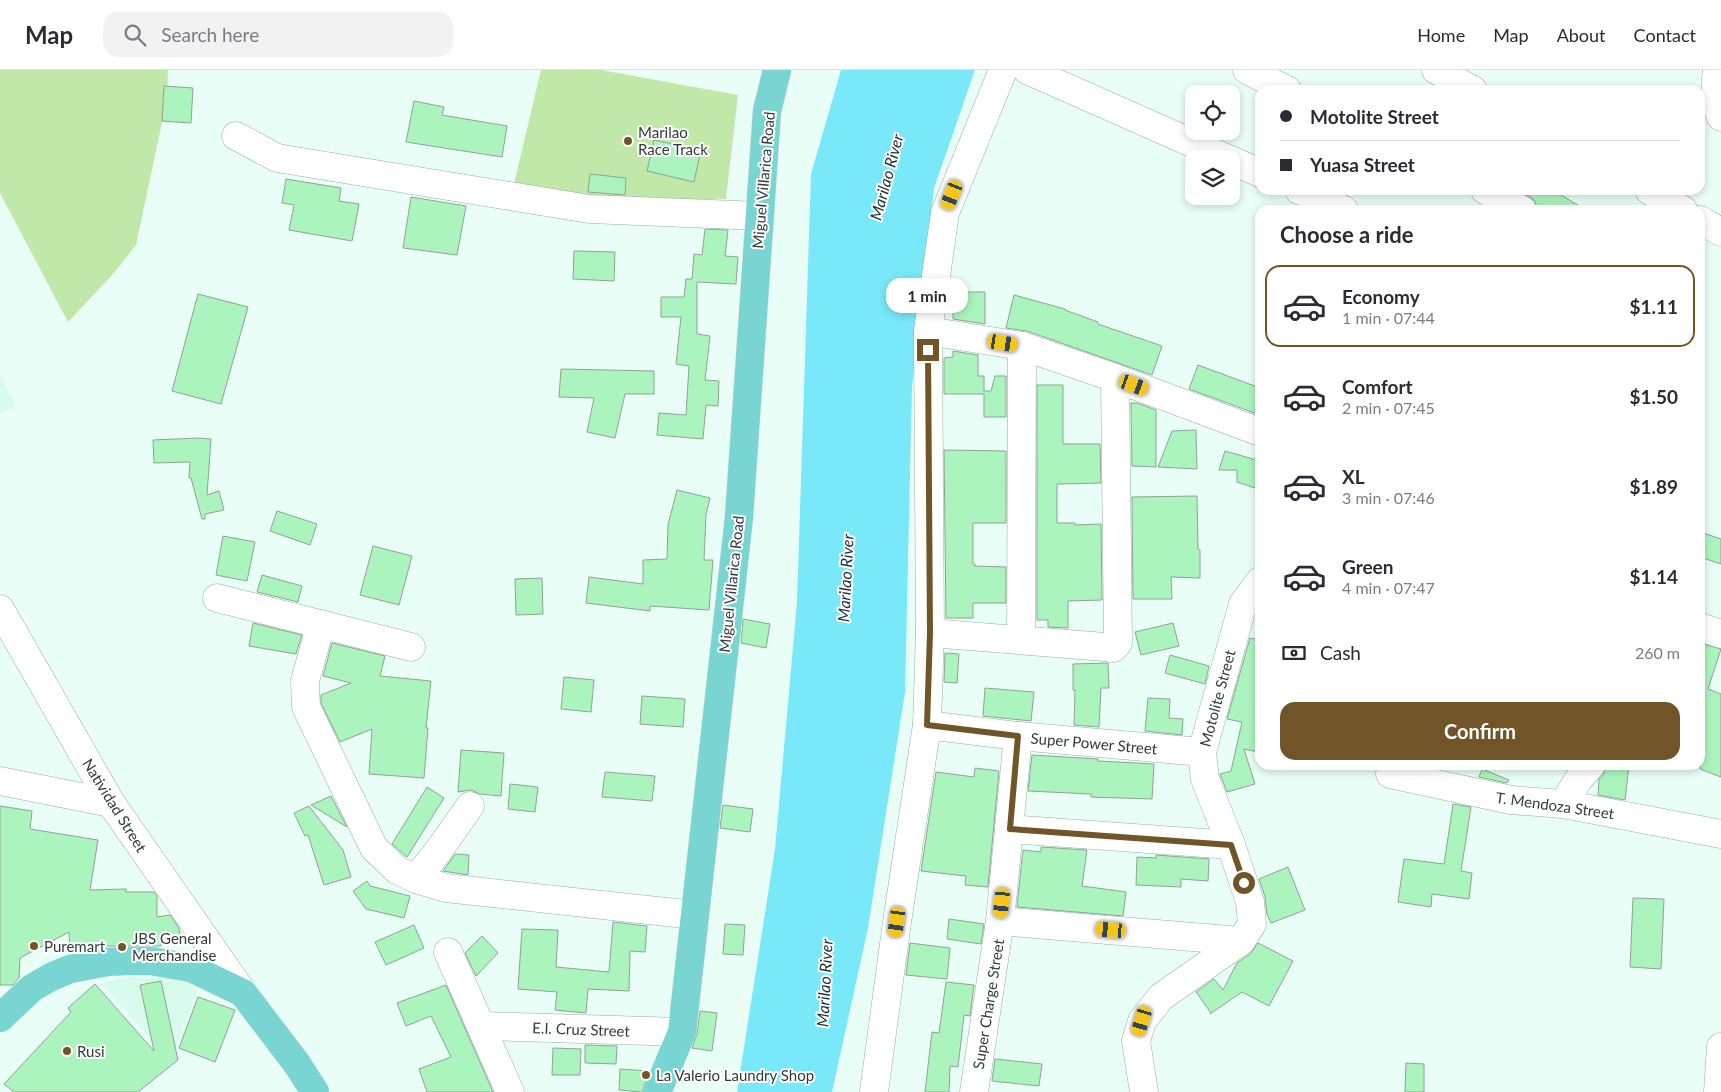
<!DOCTYPE html>
<meta charset="utf-8">
<style>
body{margin:0;font-family:Lato,sans-serif;background:#f2f2f3;color:#2b2b33;height:100vh;display:flex;flex-direction:column;font-size:19px;white-space:nowrap}
*{box-sizing:border-box;margin:0}
p{font-size:16px;color:#7c7c81}
.icon{flex:none;width:28px;height:28px;fill:none;stroke:currentColor;stroke-width:2;stroke-linecap:round;stroke-linejoin:round}
.map{position:relative;flex:1;overflow:hidden}
.details{position:absolute;left:1255px;top:135px;width:450px;height:565px;display:flex;flex-direction:column;background:#fff;border-radius:15px;box-shadow:0 2px 8px #0003}
.details>*{flex:none}
.hud{position:absolute;left:1255px;top:15px;width:450px;height:110px;border-radius:15px;box-shadow:0 2px 8px #0003;display:grid;align-content:center;height:110px;padding:0 25px;background:#fff}
.tools{position:absolute;left:1185px;top:15px;display:grid;gap:10px}
.tools a{display:grid;place-items:center;width:55px;height:55px;border-radius:10px;background:#fff;box-shadow:0 2px 8px #0003;font-size:25px}
.end{position:absolute;width:22px;height:22px;margin:-11px;border:6px solid #715528;background:#fff;box-shadow:0 0 0 2px #fff}
.from{border-radius:50%}
.bubble{position:absolute;height:35px;border-radius:15px;background:#fff;box-shadow:0 2px 8px #0003;font-size:16px;font-weight:700;line-height:35px;text-align:center}
.car{position:absolute;width:15px;height:30px;margin:-15px -8px;border-radius:6px;box-shadow:0 0 4px 1px #0007;background:linear-gradient(#f5c518 24%,#345 0 40%,#f5c518 0 76%,#345 0 86%,#f5c518 0)}
.hud b{display:flex;align-items:center;gap:18px;height:48px;font-size:19px}
.hud b+b{border-top:1px solid #e1e1e2}
.hud i{width:12px;height:12px;background:#2b2b33}
ul{padding:0;list-style:none}
li{display:flex;align-items:center;gap:15px;height:82px;margin:0 10px 8px;padding:0 15px;border:2px solid transparent;border-radius:15px}
li div{flex:1}
li b{display:block;font-size:19px}
li em{font-style:normal;font-weight:700}
li.active{border-color:#715528}
li>.icon{width:45px;height:45px;stroke-width:1.5}
h2{padding:0 25px;font-size:22px;line-height:60px}
.pay{display:flex;align-items:center;gap:12px;height:55px;padding:0 25px;font-size:19px}
.pay p{margin-inline-start:auto}
.action{display:flex;gap:10px;margin-top:auto;padding:10px 25px}
.action a{flex:1;height:58px;border-radius:15px;background:#715528;color:#fff;font-size:20px;font-weight:700;line-height:58px;text-align:center}
header{display:flex;align-items:center;gap:30px;box-sizing:border-box;height:70px;padding:0 25px;background:#fff;border-bottom:1px solid #e1e1e2}
header strong{font-size:24px}
nav{display:flex;gap:28px;margin-inline-start:auto;font-size:18px}
.search{width:350px;height:45px;background:#f2f2f3;display:flex;align-items:center;gap:12px;box-sizing:border-box;padding:0 18px;border-radius:15px;color:#7c7c81;font-size:19px}
.map>svg:first-child{display:block}
.built{fill:#d8fbee}
.green{fill:#c1e7a9}
.water{fill:#79e8f9}
.building{fill:#abf4be;stroke:#90a394}
.lines{fill:none;stroke-linecap:round;stroke-linejoin:round}
.minor-casing{stroke:#96aea5;stroke-width:29}
.major-casing{stroke:#dadcdb;stroke-width:29}
.minor{stroke:#fff;stroke-width:28}
.major{stroke:#79d5d1;stroke-width:28}
.route{stroke:#715528;stroke-width:6}
.poi-dot{fill:#715528;stroke:#fff;stroke-width:2}
.labels{text-anchor:middle;dominant-baseline:central;stroke-width:4;stroke-linejoin:round;paint-order:stroke}
.poi-label{font-size:15px;fill:#313b38;stroke:#fff;text-anchor:start}
.street-label{font-size:15px;fill:#313b38;stroke:#fff}
.water-label{font-size:16px;font-style:italic;fill:#1a2e31;stroke:#fff}
</style>
<header>
<strong>Map</strong>
<div class="search"><svg class="icon" aria-label="search" viewBox="0 0 24 24"><circle cx="10" cy="10" r="6"/><path d="M15 15l6 6"/></svg>Search here</div>
<nav><a>Home</a><a>Map</a><a>About</a><a>Contact</a></nav>
</header>
<div class="map">
<svg width="1721" height="1022" viewBox="0 0 1721 1022">
<rect width="100%" height="100%" fill="#e9fef6"/>
<g class="built">
<polygon points="0,303 16,336 0,343"/>
<polygon points="127,907 163,908 181,910 198,920 171,990 101,914"/>
</g>
<g class="green">
<polygon points="0,0 168,0 167,29 136,175 113,204 68,252 0,123"/>
<polygon points="541,0 601,0 738,25 726,129 642,130 513,118"/>
</g>
<polygon class="water" points="841,0 975,0 934,118 912,317 905,622 868,858 832,1022 737,1022 775,779 797,532 811,104"/>
<g class="building">
<polygon points="164,16 193,18 191,53 162,51"/>
<polygon points="414,31 444,37 442,45 507,56 502,87 406,72"/>
<polygon points="654,70 701,80 694,112 647,101"/>
<polygon points="590,104 626,108 625,125 588,122"/>
<polygon points="286,109 341,118 339,131 359,134 352,171 289,160 294,135 282,133"/>
<polygon points="1518,120 1553,120 1586,140 1540,140 1537,139 1535,131 1530,127"/>
<polygon points="411,127 466,136 457,185 403,178"/>
<polygon points="705,159 728,160 725,186 738,187 736,214 697,212 697,264 710,266 705,310 719,311 718,336 706,335 703,369 657,365 659,343 686,345 689,296 676,294 681,247 661,247 661,227 684,227 686,209 692,209 694,184 702,185"/>
<polygon points="574,181 615,182 614,211 573,209"/>
<polygon points="953,222 985,222 985,254 953,249"/>
<polygon points="198,224 248,237 221,334 172,321"/>
<polygon points="1014,225 1065,239 1065,240 1098,252 1098,254 1162,276 1152,305 1027,261 1006,258"/>
<polygon points="953,281 978,285 978,306 984,306 984,321 991,321 995,306 1006,306 1006,347 984,347 984,324 944,324 944,288 953,287"/>
<polygon points="1198,295 1260,318 1260,345 1189,319"/>
<polygon points="561,299 654,301 654,324 625,324 615,368 587,362 594,328 559,327"/>
<polygon points="1037,315 1063,315 1063,374 1100,374 1101,413 1057,414 1057,453 1075,453 1075,455 1101,454 1102,530 1068,531 1068,558 1048,557 1048,550 1037,550"/>
<polygon points="1131,333 1137,333 1156,340 1156,397 1132,396"/>
<polygon points="1196,360 1197,399 1158,397 1172,361"/>
<polygon points="198,368 211,369 207,425 219,421 224,440 205,444 205,449 202,449 191,408 189,408 190,392 154,393 153,370"/>
<polygon points="944,380 1006,381 1006,453 973,453 973,494 975,494 975,496 1006,497 1006,533 973,533 973,548 946,548"/>
<polygon points="1225,381 1260,391 1260,403 1255,418 1237,412 1237,400 1219,400"/>
<polygon points="677,420 710,428 706,445 704,490 713,490 709,540 650,536 650,541 586,533 589,507 643,514 643,490 667,489 668,455"/>
<polygon points="1197,426 1198,479 1200,480 1200,508 1171,507 1172,529 1133,529 1132,427"/>
<polygon points="277,441 317,454 310,475 270,461"/>
<polygon points="1700,462 1721,469 1721,494 1700,487"/>
<polygon points="223,466 255,472 247,511 216,505"/>
<polygon points="373,476 412,486 399,535 360,525"/>
<polygon points="262,505 302,516 298,532 257,522"/>
<polygon points="542,508 543,544 516,545 515,509"/>
<polygon points="743,549 770,554 766,578 741,573"/>
<polygon points="253,553 302,565 296,584 249,576"/>
<polygon points="1173,553 1179,576 1141,585 1135,562"/>
<polygon points="1250,568 1260,570 1260,671 1258,682 1244,679 1255,714 1227,722 1220,704 1231,701 1242,652 1227,649"/>
<polygon points="332,573 385,586 380,606 431,611 426,658 428,658 424,708 369,704 372,659 340,672 321,633 321,625 351,613 323,606"/>
<polygon points="1700,573 1721,579 1708,619 1721,624 1721,707 1700,699"/>
<polygon points="945,583 959,584 957,613 944,612"/>
<polygon points="1170,585 1209,596 1205,614 1165,603"/>
<polygon points="1108,593 1109,618 1101,618 1099,657 1074,655 1075,620 1073,620 1073,594"/>
<polygon points="564,607 594,610 591,642 561,639"/>
<polygon points="985,618 1034,622 1031,651 983,646"/>
<polygon points="642,626 685,629 683,657 640,654"/>
<polygon points="1148,628 1170,629 1169,648 1183,649 1182,665 1145,661"/>
<polygon points="461,680 504,683 501,726 480,724 471,720 458,722"/>
<polygon points="1032,685 1098,689 1098,691 1154,694 1152,729 1091,727 1091,724 1028,721"/>
<polygon points="1606,695 1629,695 1625,730 1598,725 1599,709 1603,705"/>
<polygon points="975,698 999,701 988,817 965,815 966,806 921,801 936,702 974,707"/>
<polygon points="1482,699 1509,710 1507,713 1479,707"/>
<polygon points="605,702 655,706 652,731 602,727"/>
<polygon points="510,714 538,717 535,742 508,739"/>
<polygon points="427,717 444,728 407,787 392,774"/>
<polygon points="331,726 347,757 311,735"/>
<polygon points="1453,734 1471,737 1461,801 1472,803 1469,829 1432,824 1431,837 1398,832 1404,789 1444,794"/>
<polygon points="723,735 753,739 750,762 720,758"/>
<polygon points="0,736 32,741 30,759 98,770 90,820 126,819 126,822 154,822 157,826 157,847 170,845 179,858 181,869 161,872 161,876 106,876 70,883 69,862 20,888 19,908 13,915 0,915"/>
<polygon points="309,736 343,780 351,807 324,815 308,765 305,766 294,743"/>
<polygon points="1041,777 1087,780 1082,816 1126,822 1123,846 1017,837 1023,780 1041,782"/>
<polygon points="455,784 469,785 468,805 443,801"/>
<polygon points="1156,785 1209,789 1208,811 1181,809 1181,817 1136,815 1137,787 1156,788"/>
<polygon points="1288,797 1305,840 1271,853 1267,844 1265,827 1259,809"/>
<polygon points="367,811 370,816 410,826 404,848 366,839 353,821"/>
<polygon points="1633,828 1664,829 1661,899 1630,897"/>
<polygon points="949,849 984,854 981,874 947,869"/>
<polygon points="613,852 647,856 645,882 630,881 629,921 588,919 586,943 555,940 557,922 518,919 522,859 558,860 556,897 609,902"/>
<polygon points="725,854 745,855 743,885 723,884"/>
<polygon points="414,855 424,878 386,895 375,872"/>
<polygon points="482,866 498,883 476,906 465,883"/>
<polygon points="910,873 950,878 947,909 906,905"/>
<polygon points="1258,873 1293,891 1269,936 1242,922 1210,944 1211,943 1196,922 1214,909 1223,920 1237,893 1250,884"/>
<polygon points="161,911 178,990 138,1022 14,1022 4,1014 71,942 68,938 95,914 154,981 140,915"/>
<polygon points="946,912 974,915 970,946 964,945 958,997 950,996 949,1022 925,1022 932,962 939,963"/>
<polygon points="446,915 493,1022 427,1022 419,999 451,987 431,946 406,956 397,933"/>
<polygon points="198,927 235,940 215,992 179,978"/>
<polygon points="700,941 717,943 712,981 692,978 697,964"/>
<polygon points="585,975 617,976 616,994 585,993"/>
<polygon points="553,978 581,979 580,1005 552,1005"/>
<polygon points="995,989 1042,994 1039,1016 992,1011"/>
<polygon points="1406,993 1424,994 1424,1022 1405,1022"/>
<polygon points="620,999 649,1001 642,1022 619,1020"/>
</g>
<g class="lines">
<defs>
<g id="minor">
<polyline points="1027,0 1228,89"/>
<polyline points="1247,0 1287,20"/>
<polyline points="1436,0 1473,20"/>
<path d="M 1717,0 C 1715,19 1713,29 1721,47"/>
<polyline points="236,66 277,88 589,139 759,146"/>
<polyline points="1231,90 1260,103"/>
<polyline points="1299,120 1344,140"/>
<polyline points="1485,120 1522,140"/>
<polyline points="1649,120 1683,140"/>
<polyline points="1700,150 1721,162"/>
<polyline points="928,261 1022,276 1115,308 1260,362"/>
<polyline points="217,528 411,577"/>
<polyline points="0,539 111,733 243,923"/>
<polyline points="321,554 305,611 306,637 374,778 397,800 416,809 446,818 694,845"/>
<polyline points="1700,557 1721,564"/>
<polyline points="930,563 1105,577 1113,578 1118,573 1115,308"/>
<polyline points="1021,570 1022,276"/>
<polyline points="927,655 1018,666 1202,682"/>
<polyline points="1390,704 1511,730 1563,734 1721,764"/>
<polyline points="0,711 111,733"/>
<polyline points="1563,734 1579,709 1591,695"/>
<polyline points="1010,759 1231,775"/>
<polyline points="416,809 439,780 470,736"/>
<polyline points="1000,851 1241,871"/>
<polyline points="448,882 510,1022"/>
<polyline points="481,956 682,962"/>
<polyline points="874,1022 897,852 927,655 930,563 928,261 945,143 1003,0"/>
<polyline points="974,1022 1000,851 1018,666"/>
<polyline points="1144,1022 1136,971 1142,951 1161,927 1241,871 1252,854 1250,832 1231,775 1205,709 1202,682 1243,534 1260,511"/>
<polyline points="1718,1022 1721,977"/>
</g>
<g id="major">
<polyline points="0,948 32,918 51,907 70,899 107,892 124,891 151,891 191,898 243,923 297,994 315,1022"/>
<polyline points="657,1022 682,962 739,447 767,41 777,0"/>
</g>
</defs>
<use href="#minor" class="minor-casing"/>
<use href="#major" class="major-casing"/>
<use href="#minor" class="minor"/>
<use href="#major" class="major"/>
</g>
<g class="lines">
<polyline class="route" points="928,280 930,563 927,655 1018,666 1010,759 1231,775 1244,813"/>
</g>
<g class="poi-dot">
<circle cx="628" cy="71" r="5"/>
<circle cx="34" cy="876" r="5"/>
<circle cx="122" cy="877" r="5"/>
<circle cx="67" cy="981" r="5"/>
<circle cx="646" cy="1005" r="5"/>
</g>
<g class="labels">
<g class="poi-label">
<text x="638" y="62">Marilao<tspan x="638" dy="17">Race Track</tspan></text>
<text x="132" y="868">JBS General<tspan x="132" dy="17">Merchandise</tspan></text>
<text x="44" y="876">Puremart</text>
<text x="77" y="981">Rusi</text>
<text x="656" y="1005">La Valerio Laundry Shop</text>
</g>
<g class="street-label">
<text transform="translate(763 110) rotate(-85)">Miguel Villarica Road</text>
<text transform="translate(731 514) rotate(-84)">Miguel Villarica Road</text>
<text transform="translate(1217 628) rotate(-75)">Motolite Street</text>
<text transform="translate(1094 673) rotate(5)">Super Power Street</text>
<text transform="translate(115 735) rotate(58)">Natividad Street</text>
<text transform="translate(1555 735) rotate(8)">T. Mendoza Street</text>
<text transform="translate(988 934) rotate(-81)">Super Charge Street</text>
<text transform="translate(581 959) rotate(2)">E.I. Cruz Street</text>
</g>
<g class="water-label">
<text transform="translate(886 107) rotate(-75)">Marilao River</text>
<text transform="translate(845 508) rotate(-87)">Marilao River</text>
<text transform="translate(824 913) rotate(-87)">Marilao River</text>
</g>
</g>
</svg>
<div class="tools">
<a><svg class="icon" aria-label="locate" viewBox="0 0 24 24"><circle cx="12" cy="12" r="6"/><path d="M12 2v4M12 18v4M2 12h4M18 12h4"/></svg></a>
<a><svg class="icon" aria-label="layers" viewBox="0 0 24 24"><path d="M12 4l9 5-9 5-9-5zM3 14l9 5 9-5"/></svg></a>
</div>
<i class="end from" style="left:1244px;top:813px"></i>
<i class="end" style="left:928px;top:280px"></i>
<div class="bubble" style="left:886px;top:208px;width:82px">1 min</div>
<i class="car" style="left:952px;top:125px;rotate:202deg"></i>
<i class="car" style="left:1003px;top:273px;rotate:99deg"></i>
<i class="car" style="left:1134px;top:315px;rotate:110deg"></i>
<i class="car" style="left:1002px;top:833px;rotate:186deg"></i>
<i class="car" style="left:897px;top:852px;rotate:188deg"></i>
<i class="car" style="left:1111px;top:860px;rotate:275deg"></i>
<i class="car" style="left:1142px;top:951px;rotate:197deg"></i>
<div class="hud">
<b><i class="from"></i>Motolite Street</b>
<b><i></i>Yuasa Street</b>
</div>
<section class="details">
<h2>Choose a ride</h2>
<ul>
<li class="active"><svg class="icon" aria-label="car" viewBox="0 0 24 24"><path d="M5 17H2v-5l4-1 3-4h7l3 4 3 1v5h-3M9 17h6M6 11h13"/><circle cx="7" cy="17" r="2"/><circle cx="17" cy="17" r="2"/></svg><div><b>Economy</b><p>1 min · 07:44</p></div><em>$1.11</em></li>
<li><svg class="icon" aria-label="car" viewBox="0 0 24 24"><path d="M5 17H2v-5l4-1 3-4h7l3 4 3 1v5h-3M9 17h6M6 11h13"/><circle cx="7" cy="17" r="2"/><circle cx="17" cy="17" r="2"/></svg><div><b>Comfort</b><p>2 min · 07:45</p></div><em>$1.50</em></li>
<li><svg class="icon" aria-label="car" viewBox="0 0 24 24"><path d="M5 17H2v-5l4-1 3-4h7l3 4 3 1v5h-3M9 17h6M6 11h13"/><circle cx="7" cy="17" r="2"/><circle cx="17" cy="17" r="2"/></svg><div><b>XL</b><p>3 min · 07:46</p></div><em>$1.89</em></li>
<li><svg class="icon" aria-label="car" viewBox="0 0 24 24"><path d="M5 17H2v-5l4-1 3-4h7l3 4 3 1v5h-3M9 17h6M6 11h13"/><circle cx="7" cy="17" r="2"/><circle cx="17" cy="17" r="2"/></svg><div><b>Green</b><p>4 min · 07:47</p></div><em>$1.14</em></li>
</ul>
<div class="pay"><svg class="icon" aria-label="cash" viewBox="0 0 24 24"><path d="M3 7h18v10H3z"/><circle cx="12" cy="12" r="2"/></svg>Cash<p>260 m</p></div>
<div class="action"><a>Confirm</a></div>
</section>
</div>
